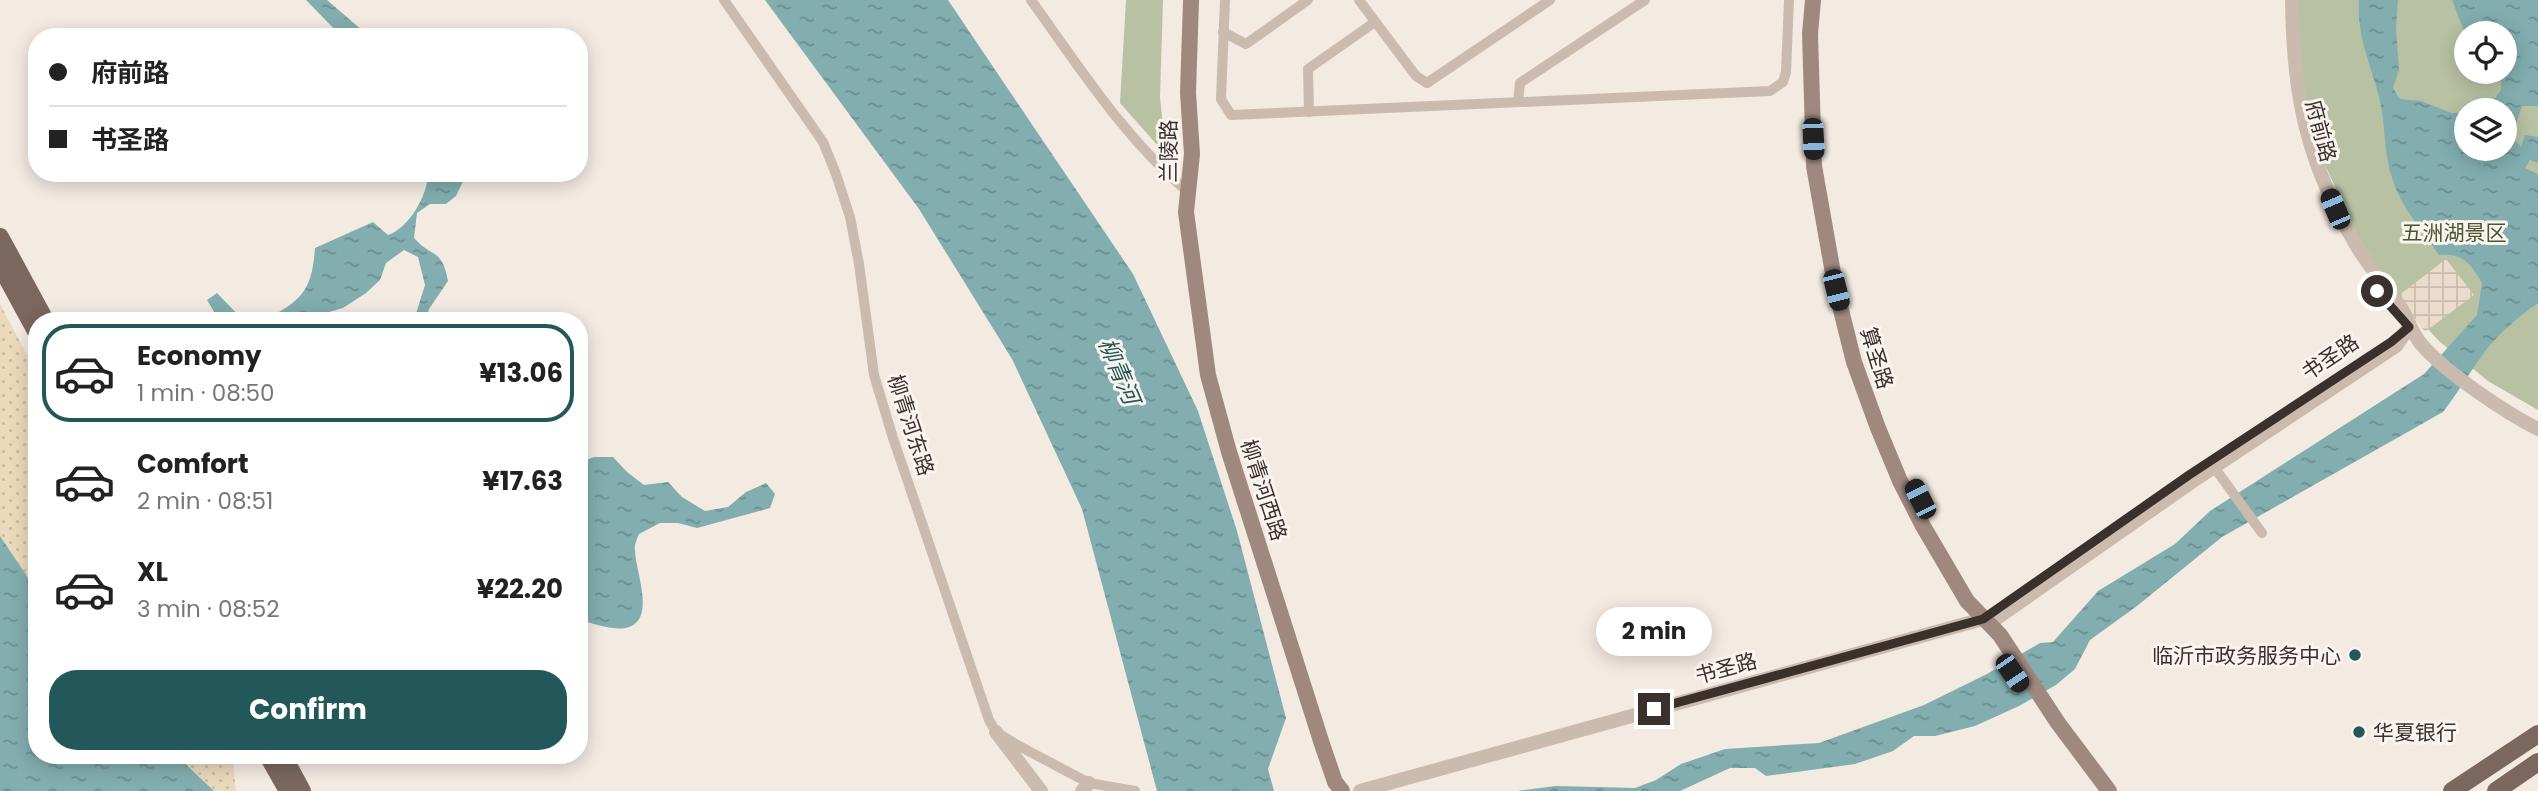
<!DOCTYPE html>
<meta charset="utf-8">
<style>
body{margin:0;font-family:Poppins,"Noto Sans SC",sans-serif;background:#f2f2f2;color:#222;height:100vh;display:flex;flex-direction:column;font-size:26px;white-space:nowrap}
*{box-sizing:border-box;margin:0}
p{font-size:23px;color:#767676}
.icon{flex:none;width:38px;height:38px;fill:none;stroke:currentColor;stroke-width:2;stroke-linecap:round;stroke-linejoin:round}
.map{position:relative;flex:1;overflow:hidden}
.details{position:absolute;left:28px;top:312px;width:560px;height:452px;display:flex;flex-direction:column;background:#fff;border-radius:28px;box-shadow:0 4px 18px #0003}
.details>*{flex:none}
.top-card{position:absolute;left:28px;top:28px;width:560px;height:154px;border-radius:28px;box-shadow:0 4px 18px #0003;display:grid;align-content:center;height:154px;padding:0 21px;background:#fff}
.controls{position:absolute;left:2454px;top:21px;display:grid;gap:14px}
.controls a{display:grid;place-items:center;width:63px;height:63px;border-radius:50%;background:#fff;box-shadow:0 4px 18px #0003;font-size:35px}
.end{position:absolute;width:32px;height:32px;margin:-16px;border:9px solid #3a302c;background:#fff;box-shadow:0 0 0 4px #fff}
.from{border-radius:50%}
.bubble{position:absolute;height:49px;border-radius:24px;background:#fff;box-shadow:0 4px 18px #0003;font-size:23px;font-weight:700;line-height:49px;text-align:center}
.car{position:absolute;width:21px;height:42px;margin:-21px -10px;border-radius:9px;box-shadow:0 0 5px 2px #0007;background:linear-gradient(#222 24%,#8ab4d8 0 40%,#222 0 76%,#8ab4d8 0 86%,#222 0)}
.top-card b{display:flex;align-items:center;gap:24px;height:66px;font-size:26px}
.top-card b+b{border-top:2px solid #e0e0e0}
.top-card i{width:18px;height:18px;background:#222}
ul{padding:12px 0 0;list-style:none}
li{display:flex;align-items:center;gap:21px;height:98px;margin:0 14px 10px;padding:0 7px;border:4px solid transparent;border-radius:28px}
li div{flex:1}
li b{display:block;font-size:26px}
li em{font-style:normal;font-weight:700}
li.on{border-color:#23585a}
li>.icon{width:63px;height:63px;stroke-width:1.5}
.action{display:flex;gap:14px;margin-top:auto;padding:14px 21px}
.action a{flex:1;height:80px;border-radius:28px;background:#23585a;color:#fff;font-size:28px;font-weight:700;line-height:80px;text-align:center}
.map>svg:first-child{display:block}
.sand{fill:url(#sand-dots)}
.park{fill:#b8c2a2;fill-rule:evenodd}
.plaza{fill:url(#plaza-grid)}
.water{fill:url(#water-ripples)}
.lines{fill:none;stroke-linecap:round;stroke-linejoin:round}
.minor{stroke:#cbbaae;stroke-width:10}
.tertiary{stroke:#cbbaae;stroke-width:14}
.secondary{stroke:#9f897f;stroke-width:16}
.primary{stroke:#7b675e;stroke-width:18}
.route{stroke:#3a302c;stroke-width:9}
.poi-dot{fill:#23585a;stroke:#faf4ef;stroke-width:2.5}
.labels{text-anchor:middle;dominant-baseline:central;stroke-width:6;stroke-linejoin:round;paint-order:stroke}
.street-label{font-size:21px;fill:#3a302c;stroke:#faf4ef}
.park-label{font-size:21px;fill:#4b5731;stroke:#faf4ef}
.poi-label{font-size:21px;fill:#3a302c;stroke:#faf4ef;text-anchor:end}
.water-label{font-size:23px;font-style:italic;fill:#23585a;stroke:#faf4ef}
</style>
<div class="map">
<svg width="2538" height="791" viewBox="0 0 2538 791">
<defs>
<pattern id="sand-dots" width="8" height="8" patternUnits="userSpaceOnUse" patternTransform="scale(1.75)"><rect width="8" height="8" fill="#ebd9bc"/><path d="M2 2h.1M6 6h.1" fill="none" stroke="#cabba2" stroke-width="1.8" stroke-linecap="round"/></pattern>
<pattern id="plaza-grid" width="8" height="8" patternUnits="userSpaceOnUse" patternTransform="scale(1.75)"><rect width="8" height="8" fill="#eadbca"/><path d="M0 4h8M4 0v8" fill="none" stroke="#c9bcae"/></pattern>
<pattern id="water-ripples" width="26" height="14" patternUnits="userSpaceOnUse" patternTransform="scale(1.75)"><rect width="26" height="14" fill="#82aeaf"/><path d="M2 4q2-2 4 0t4 0M15 11q2-2 4 0t4 0" fill="none" stroke="#6b8e8f"/></pattern>
</defs>
<rect width="100%" height="100%" fill="#f3eae2"/>
<g class="sand">
<polygon points="0,304 37,374 37,591 0,536"/>
<polygon points="175,754 232,754 236,791 214,791"/>
</g>
<g class="park">
<polygon points="1126,0 1163,0 1160,97 1166,155 1120,103"/>
<path d="M 2296,0 L 2538,0 L 2538,410 L 2488,381 L 2440,342 L 2393,292 L 2366,253 L 2324,163 L 2302,90 ZM 2466,33 L 2504,33 L 2504,72 L 2466,72 ZM 2466,110 L 2504,110 L 2504,149 L 2466,149 Z"/>
</g>
<polygon class="plaza" points="2446,259 2474,295 2425,332 2398,296"/>
<g class="water">
<polygon points="306,0 327,0 370,37 342,37"/>
<polygon points="765,0 948,0 1133,274 1198,411 1237,531 1286,718 1268,769 1274,791 1157,791 1082,509 1012,359 919,209"/>
<path d="M 2359,0 L 2398,0 L 2396,27 L 2399,70 L 2393,88 L 2400,99 L 2421,101 L 2452,113 L 2466,113 L 2466,149 L 2504,149 L 2504,110 L 2486,110 L 2501,90 L 2501,78 L 2493,72 L 2504,72 L 2504,33 L 2466,33 L 2466,36 L 2452,0 L 2538,0 L 2538,106 L 2522,106 L 2512,137 L 2521,147 L 2525,135 L 2538,137 L 2538,163 L 2530,160 L 2525,168 L 2538,174 L 2538,303 C 2517,318 2496,335 2481,357 C 2468,375 2457,394 2443,412 L 2222,537 L 2137,606 L 2090,640 L 2075,669 L 2056,685 L 2019,706 L 1975,726 L 1935,736 L 1914,736 L 1893,751 L 1855,764 L 1766,776 L 1755,768 L 1730,768 L 1680,791 L 1517,791 L 1556,786 L 1635,788 L 1656,780 L 1681,764 L 1725,749 L 1819,743 L 1924,705 L 1987,674 L 2040,643 L 2053,642 L 2098,591 L 2175,544 L 2210,511 L 2424,374 L 2477,315 L 2482,283 C 2471,264 2463,253 2439,255 C 2423,232 2402,208 2393,181 C 2385,159 2385,134 2382,111 C 2376,74 2356,41 2359,0 Z"/>
<path d="M 428,173 L 467,173 L 456,196 L 446,204 L 430,204 L 417,213 L 414,238 C 433,259 442,248 448,281 L 429,309 L 426,320 L 414,320 L 425,285 L 418,257 L 404,250 L 386,263 L 380,280 L 366,293 L 343,308 L 322,314 L 297,316 L 289,320 L 265,320 C 302,300 312,291 315,248 L 373,222 L 388,235 C 409,228 428,195 428,173 Z"/>
<polygon points="217,293 243,320 246,320 219,320 207,300"/>
<path d="M 594,457 L 613,457 L 627,472 L 644,485 L 668,482 L 682,497 L 705,511 L 728,507 L 746,492 L 766,483 L 775,494 L 770,508 L 697,528 L 678,523 L 660,523 L 639,534 C 637,539 634,545 635,550 C 635,570 656,618 629,627 C 615,632 593,623 579,620 L 579,463 Z"/>
<polygon points="0,536 37,591 37,754 175,754 214,791 0,791"/>
</g>
<g class="lines">
<g class="minor">
<polyline points="724,0 823,142 836,174 850,217 859,264 874,375 893,438 989,720 996,732 1019,746 1089,783 1135,791"/>
<path d="M 1031,0 C 1080,68 1125,139 1189,193"/>
<polyline points="1225,0 1221,99 1231,115 1770,91 1783,82 1786,72 1789,0"/>
<polyline points="1359,0 1416,76 1427,83 1550,0"/>
<polyline points="1223,32 1246,44 1308,0"/>
<polyline points="1518,102 1520,83 1645,0"/>
<polyline points="1309,112 1308,69 1375,22"/>
<polyline points="2214,467 2262,533"/>
</g>
<g class="tertiary">
<path d="M 2292,0 C 2293,94 2306,161 2355,243 C 2368,266 2386,286 2401,308 C 2409,320 2412,334 2422,345 C 2445,372 2506,413 2538,429"/>
<polyline points="996,732 1041,791"/>
<polyline points="1082,791 1089,783"/>
<polyline points="1360,791 1983,619 1997,618 2193,481 2396,346 2409,327"/>
</g>
<g class="secondary">
<polyline points="1191,0 1188,93 1192,154 1186,212 1208,375 1229,452 1322,744 1335,782 1342,791"/>
<polyline points="1813,0 1810,34 1814,166 1836,290 1854,362 1878,428 1900,481 1923,526 1967,601 2000,635 2058,723 2109,791"/>
</g>
<g class="primary">
<polyline points="0,237 45,320"/>
<polyline points="0,265 37,333"/>
<polyline points="267,754 288,791"/>
<polyline points="282,754 302,791"/>
<polyline points="2452,791 2538,734"/>
<polyline points="2496,791 2538,762"/>
</g>
</g>
<g class="lines">
<polyline class="route" points="1654,709 1983,619 2189,475 2391,342 2409,327 2377,291"/>
</g>
<g class="poi-dot">
<circle cx="2355" cy="655" r="7"/>
<circle cx="2359" cy="732" r="7"/>
</g>
<g class="labels">
<g class="street-label">
<text transform="translate(2321 131) rotate(75)">府前路</text>
<text transform="translate(1168 151) rotate(-90)">兰陵路</text>
<text transform="translate(2330 357) rotate(-34)">书圣路</text>
<text transform="translate(1877 358) rotate(73)">算圣路</text>
<text transform="translate(911 425) rotate(72)">柳青河东路</text>
<text transform="translate(1264 490) rotate(72)">柳青河西路</text>
<text transform="translate(1726 668) rotate(-15)">书圣路</text>
</g>
<g class="park-label">
<text x="2454" y="232">五洲湖景区</text>
</g>
<g class="poi-label">
<text x="2341" y="655">临沂市政务服务中心</text>
<text x="2373" y="732" text-anchor="start">华夏银行</text>
</g>
<g class="water-label">
<text transform="translate(1119 371) rotate(67)">柳青河</text>
</g>
</g>
</svg>
<div class="controls">
<a><svg class="icon" aria-label="locate" viewBox="0 0 24 24"><circle cx="12" cy="12" r="6"/><path d="M12 2v4M12 18v4M2 12h4M18 12h4"/></svg></a>
<a><svg class="icon" aria-label="layers" viewBox="0 0 24 24"><path d="M12 4l9 5-9 5-9-5zM3 14l9 5 9-5"/></svg></a>
</div>
<i class="end from" style="left:2377px;top:291px"></i>
<i class="end" style="left:1654px;top:709px"></i>
<div class="bubble" style="left:1596px;top:607px;width:116px">2 min</div>
<i class="car" style="left:1813px;top:139px;rotate:177deg"></i>
<i class="car" style="left:2335px;top:209px;rotate:337deg"></i>
<i class="car" style="left:1836px;top:290px;rotate:166deg"></i>
<i class="car" style="left:1920px;top:499px;rotate:333deg"></i>
<i class="car" style="left:2012px;top:673px;rotate:146deg"></i>
<div class="top-card">
<b><i class="from"></i>府前路</b>
<b><i></i>书圣路</b>
</div>
<section class="details">
<ul>
<li class="on"><svg class="icon" aria-label="car" viewBox="0 0 24 24"><path d="M5 17H2v-5l4-1 3-4h7l3 4 3 1v5h-3M9 17h6M6 11h13"/><circle cx="7" cy="17" r="2"/><circle cx="17" cy="17" r="2"/></svg><div><b>Economy</b><p>1 min · 08:50</p></div><em>¥13.06</em></li>
<li><svg class="icon" aria-label="car" viewBox="0 0 24 24"><path d="M5 17H2v-5l4-1 3-4h7l3 4 3 1v5h-3M9 17h6M6 11h13"/><circle cx="7" cy="17" r="2"/><circle cx="17" cy="17" r="2"/></svg><div><b>Comfort</b><p>2 min · 08:51</p></div><em>¥17.63</em></li>
<li><svg class="icon" aria-label="car" viewBox="0 0 24 24"><path d="M5 17H2v-5l4-1 3-4h7l3 4 3 1v5h-3M9 17h6M6 11h13"/><circle cx="7" cy="17" r="2"/><circle cx="17" cy="17" r="2"/></svg><div><b>XL</b><p>3 min · 08:52</p></div><em>¥22.20</em></li>
</ul>
<div class="action"><a>Confirm</a></div>
</section>
</div>
